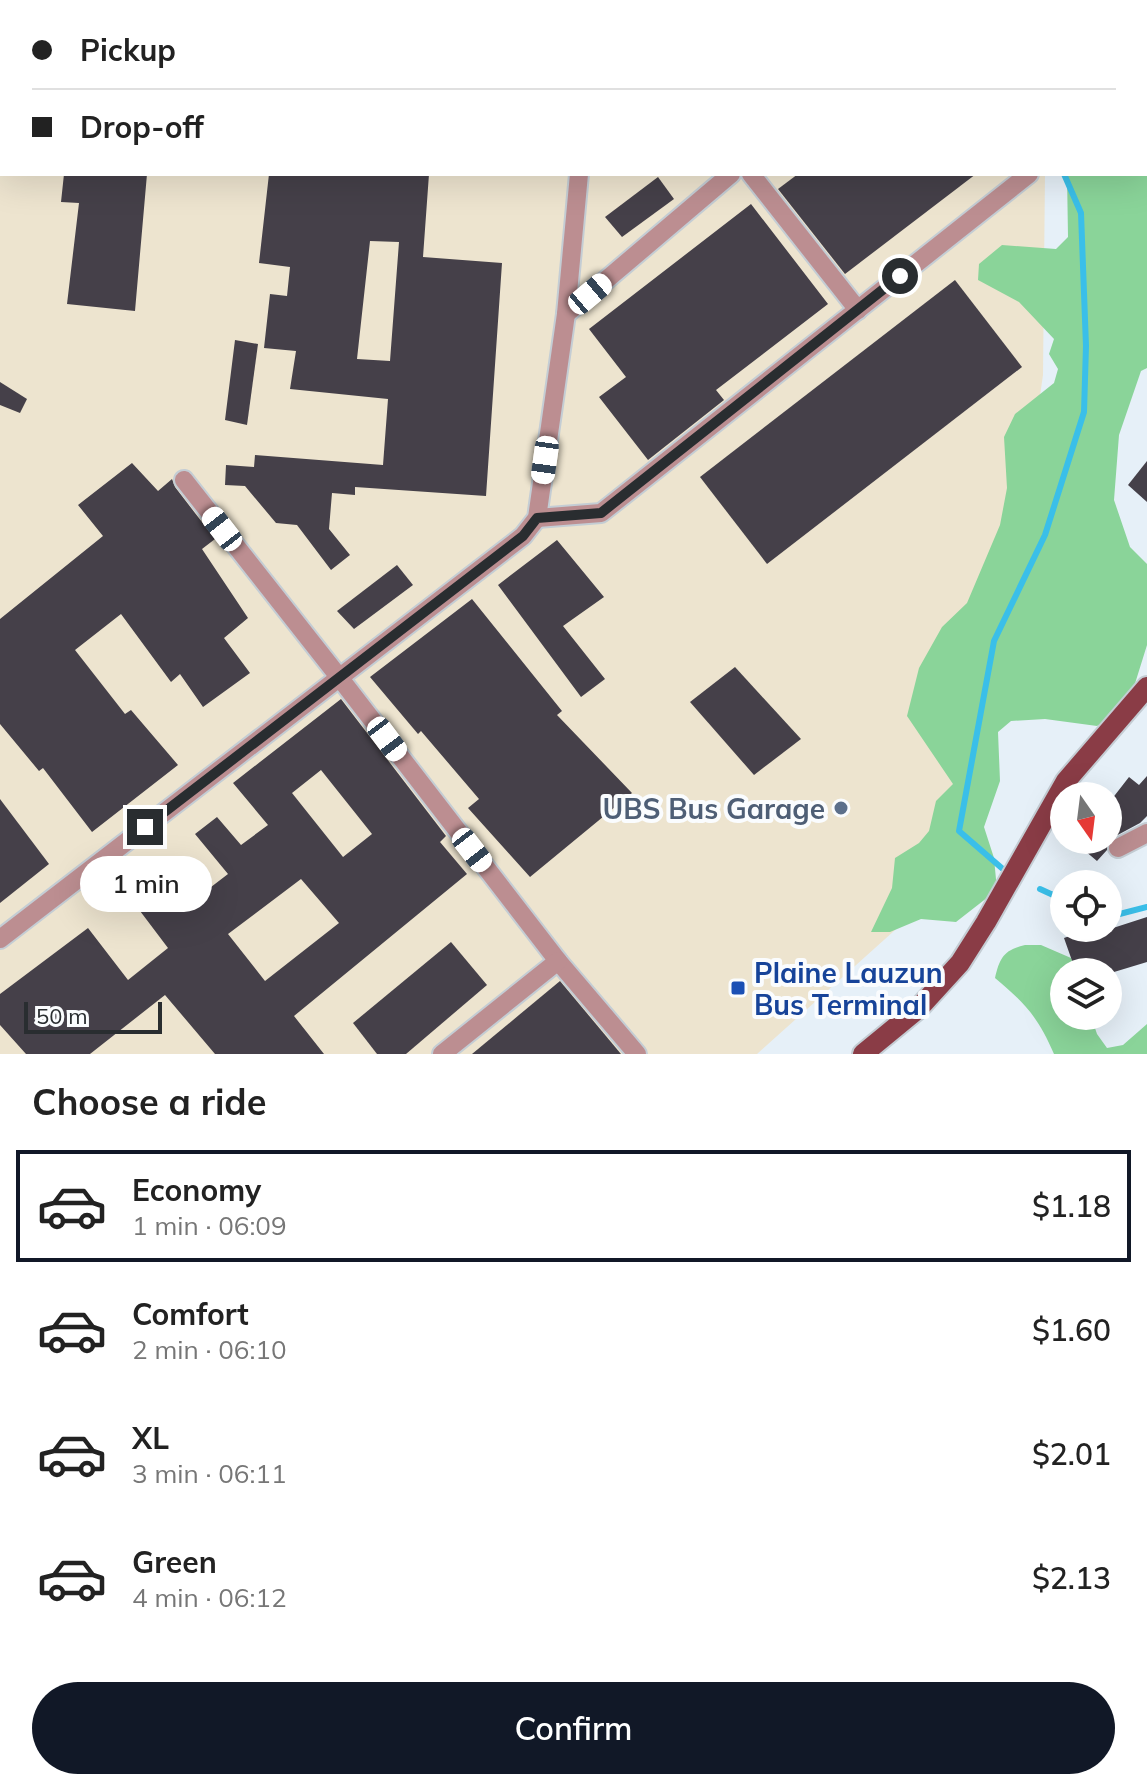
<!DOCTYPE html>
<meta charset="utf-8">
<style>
body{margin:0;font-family:Mulish,sans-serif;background:#f2f2f2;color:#222;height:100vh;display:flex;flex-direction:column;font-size:30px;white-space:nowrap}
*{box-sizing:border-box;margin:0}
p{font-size:26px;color:#767676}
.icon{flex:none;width:44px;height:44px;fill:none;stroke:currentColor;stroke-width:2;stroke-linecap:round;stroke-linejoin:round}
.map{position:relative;height:1054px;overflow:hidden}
.side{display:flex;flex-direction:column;background:#fff;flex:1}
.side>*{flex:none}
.banner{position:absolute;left:0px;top:0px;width:1148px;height:176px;box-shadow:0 8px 32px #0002;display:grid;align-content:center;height:176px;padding:0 32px;background:#fff}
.needle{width:52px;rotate:166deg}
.controls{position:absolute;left:1050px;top:782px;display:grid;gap:16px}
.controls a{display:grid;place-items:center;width:72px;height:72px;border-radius:50%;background:#fff;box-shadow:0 8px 32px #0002;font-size:40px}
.scale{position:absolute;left:24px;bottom:20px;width:138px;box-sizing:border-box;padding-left:8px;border:4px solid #292d30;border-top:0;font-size:22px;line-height:28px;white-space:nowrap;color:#292d30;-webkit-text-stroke:6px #fafcfe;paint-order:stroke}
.end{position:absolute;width:36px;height:36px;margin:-18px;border:10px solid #292d30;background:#fff;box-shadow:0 0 0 4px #fff}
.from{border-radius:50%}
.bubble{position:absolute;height:56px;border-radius:28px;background:#fff;box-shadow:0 8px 32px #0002;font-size:26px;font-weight:600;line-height:56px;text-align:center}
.car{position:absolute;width:24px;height:48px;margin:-24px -12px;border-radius:10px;box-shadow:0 0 6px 2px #0007;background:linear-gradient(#fff 24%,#345 0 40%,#fff 0 76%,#345 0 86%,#fff 0)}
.banner b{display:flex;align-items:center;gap:28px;height:76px;font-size:30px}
.banner b+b{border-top:2px solid #e0e0e0}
.banner i{width:20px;height:20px;background:#222}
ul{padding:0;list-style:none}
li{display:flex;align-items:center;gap:24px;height:112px;margin:0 16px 12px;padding:0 16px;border:4px solid transparent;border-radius:0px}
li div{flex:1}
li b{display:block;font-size:30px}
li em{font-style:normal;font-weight:600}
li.current{border-color:#111827}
li>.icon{width:72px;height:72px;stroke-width:1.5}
h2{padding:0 32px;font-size:36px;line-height:96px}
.primary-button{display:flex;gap:16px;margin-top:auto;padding:16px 32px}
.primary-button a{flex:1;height:92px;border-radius:48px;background:#111827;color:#fff;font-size:32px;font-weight:600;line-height:92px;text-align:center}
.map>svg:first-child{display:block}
.industrial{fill:#ede4cf}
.green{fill:#8ad499}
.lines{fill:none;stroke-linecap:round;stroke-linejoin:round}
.stream{stroke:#3abfe9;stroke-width:6}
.building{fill:#454049;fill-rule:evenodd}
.street-casing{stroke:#c4cdd4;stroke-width:22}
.primary-casing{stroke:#c4cdd4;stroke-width:24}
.street{stroke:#bc8e91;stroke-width:18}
.primary{stroke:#8a3c46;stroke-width:20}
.route{stroke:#292d30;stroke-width:10}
.service-dot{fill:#5c6f8a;stroke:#fafcfe;stroke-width:3}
.transit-dot{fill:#1a4fb4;stroke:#fafcfe;stroke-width:3}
.labels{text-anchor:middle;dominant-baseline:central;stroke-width:8;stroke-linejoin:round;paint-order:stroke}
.service-label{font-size:28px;font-weight:bold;fill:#4e5e75;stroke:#fafcfe;text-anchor:end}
.transit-label{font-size:28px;font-weight:bold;fill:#164399;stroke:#fafcfe;text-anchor:start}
</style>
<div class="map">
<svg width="1147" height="1054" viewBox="0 0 1147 1054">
<rect width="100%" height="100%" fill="#e6f0f8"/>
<polygon class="industrial" points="0,0 967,0 968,2 2,2 2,174 1045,174 1043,375 973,860 757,1054 0,1054"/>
<g class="green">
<polygon points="1147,147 1147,368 1141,371 1119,435 1114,500 1130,547 1147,564 1147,645 1133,690 1113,716 1097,726 1045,719 1011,721 998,732 1000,781 984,827 994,858 997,890 956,922 921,919 890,932 871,932 892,888 895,858 919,843 929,831 936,801 953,784 907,716 919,668 942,627 967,603 1000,525 1007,488 1004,437 1015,414 1054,383 1058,369 1049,354 1054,339 1019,302 978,280 979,264 1002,245 1056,249 1068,237 1067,174 1146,174"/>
<path d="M 1025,945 L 1041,945 L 1071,958 L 1076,972 L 1064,972 L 1064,1016 L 1091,1016 L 1097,1034 L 1107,1048 L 1123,1045 L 1147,1024 L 1147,1054 L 1054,1054 C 1038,1017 1025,1003 995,978 C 1000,957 1004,950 1025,945 Z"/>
</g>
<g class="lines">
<g class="stream">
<polyline points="997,0 997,2"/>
<polyline points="1004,870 959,831 994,641 1045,535 1084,412 1086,346 1081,213 1064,174"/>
<polyline points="1040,889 1064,900"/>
<polyline points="1108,917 1147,907"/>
</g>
</g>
<g class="building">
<polygon points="64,174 147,174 135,311 67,304 79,203 61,202"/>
<path d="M 269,174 L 429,174 L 423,257 L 502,263 L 486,496 L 355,487 L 355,495 L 332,493 L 329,529 L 350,555 L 331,570 L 297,525 L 276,523 L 245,486 L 225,485 L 226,465 L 254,467 L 255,455 L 383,465 L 388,399 L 290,389 L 296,351 L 264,348 L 270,294 L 287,296 L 290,267 L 259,263 ZM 370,241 L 399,242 L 390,361 L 357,359 Z"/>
<polygon points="798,174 976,174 845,274 778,189"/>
<polygon points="658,177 674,199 622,237 605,217"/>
<polygon points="751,204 828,304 716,390 724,400 648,460 599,397 626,377 589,329"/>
<polygon points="955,280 1022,367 767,564 700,477"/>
<polygon points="235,340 258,344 247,425 225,420"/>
<polygon points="0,382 27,399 20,413 0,405"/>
<polygon points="1147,461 1147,502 1128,485"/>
<polygon points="132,463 158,491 172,479 175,487 215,539 202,549 248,618 224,638 250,673 203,707 180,674 171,682 121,614 75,650 125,714 131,710 178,765 92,832 43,768 39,771 0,724 0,619 103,536 78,505"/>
<polygon points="557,540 604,597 563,626 605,679 581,697 498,585"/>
<polygon points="397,565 413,585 354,629 337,611"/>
<polygon points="472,599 562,711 557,715 632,793 530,877 468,808 479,799 421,731 418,734 370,677"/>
<polygon points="735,667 801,739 754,775 690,702"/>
<path d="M 341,699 L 446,836 L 440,842 L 467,874 L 294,1016 L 324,1054 L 215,1054 L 165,995 L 90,1054 L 26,1054 L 0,1025 L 0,994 L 88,928 L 128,980 L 168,948 L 134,903 L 178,871 L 198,897 L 228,874 L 195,834 L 217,817 L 241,845 L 268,825 L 233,783 ZM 321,770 L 372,834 L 343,857 L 292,793 ZM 301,879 L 339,923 L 265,981 L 228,934 Z"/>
<polygon points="1147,776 1147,816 1140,823 1112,838 1108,842 1107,850 1097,861 1072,840 1108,840 1108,804 1129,777 1139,785"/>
<polygon points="0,799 49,864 0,903"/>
<polygon points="1147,917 1147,962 1114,972 1076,972 1064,938 1092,928 1113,928"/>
<polygon points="451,942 487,985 406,1054 377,1054 353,1023"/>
<polygon points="560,981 621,1054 472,1054"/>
</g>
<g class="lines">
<defs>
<g id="street">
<polyline points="925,0 927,2"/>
<polyline points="595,2 595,0"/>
<polyline points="679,2 681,0"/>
<polyline points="1146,6 1147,16"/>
<polyline points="751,174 858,310"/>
<polyline points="566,314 731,174"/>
<polyline points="184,480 339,677 558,961 637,1054"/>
<polyline points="537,518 601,513 1029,174"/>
<polyline points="1118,848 1147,833"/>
<polyline points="0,939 523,536 537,518 566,314 579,174"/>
<polyline points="442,1054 558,961"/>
</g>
<polyline id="primary" points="863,1054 919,1008 960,963 986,922 1066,781 1147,687"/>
</defs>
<use href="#street" class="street-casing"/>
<use href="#primary" class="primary-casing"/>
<use href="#street" class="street"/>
<use href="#primary" class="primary"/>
</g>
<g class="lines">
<polyline class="route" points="145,827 523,536 537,518 601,513 900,276"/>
</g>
<circle class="service-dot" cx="841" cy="808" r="8"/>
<rect class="transit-dot" x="730" y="980" width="16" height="16" rx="4"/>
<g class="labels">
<g class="service-label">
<text x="825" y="808">UBS Bus Garage</text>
</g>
<g class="transit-label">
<text x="754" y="972">Plaine Lauzun<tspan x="754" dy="32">Bus Terminal</tspan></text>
</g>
</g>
</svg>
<div class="controls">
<a><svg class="needle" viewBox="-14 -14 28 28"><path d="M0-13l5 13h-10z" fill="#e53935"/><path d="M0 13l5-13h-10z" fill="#767676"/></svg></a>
<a><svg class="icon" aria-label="locate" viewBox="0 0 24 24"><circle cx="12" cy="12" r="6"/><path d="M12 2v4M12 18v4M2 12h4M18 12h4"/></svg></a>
<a><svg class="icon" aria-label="layers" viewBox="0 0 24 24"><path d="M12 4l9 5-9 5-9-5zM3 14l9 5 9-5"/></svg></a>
</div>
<div class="scale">50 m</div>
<i class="end from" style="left:900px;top:276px"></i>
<i class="end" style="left:145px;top:827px"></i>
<div class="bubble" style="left:80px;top:856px;width:132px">1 min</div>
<i class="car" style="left:590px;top:294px;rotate:50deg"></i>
<i class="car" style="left:545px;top:460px;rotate:188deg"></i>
<i class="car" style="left:222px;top:529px;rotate:322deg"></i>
<i class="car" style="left:387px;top:739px;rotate:143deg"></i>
<i class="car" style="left:472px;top:850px;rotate:142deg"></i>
<div class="banner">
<b><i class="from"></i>Pickup</b>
<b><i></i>Drop-off</b>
</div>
</div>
<section class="side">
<h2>Choose a ride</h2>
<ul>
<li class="current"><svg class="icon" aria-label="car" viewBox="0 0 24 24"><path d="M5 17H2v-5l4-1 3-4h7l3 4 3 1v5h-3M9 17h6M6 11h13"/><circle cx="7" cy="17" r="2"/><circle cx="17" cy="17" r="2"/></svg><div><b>Economy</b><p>1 min · 06:09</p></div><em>$1.18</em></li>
<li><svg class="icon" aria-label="car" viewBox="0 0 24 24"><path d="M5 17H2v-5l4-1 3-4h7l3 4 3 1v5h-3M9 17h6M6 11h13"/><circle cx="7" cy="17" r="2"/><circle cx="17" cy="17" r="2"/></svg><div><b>Comfort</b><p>2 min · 06:10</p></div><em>$1.60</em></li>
<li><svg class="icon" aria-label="car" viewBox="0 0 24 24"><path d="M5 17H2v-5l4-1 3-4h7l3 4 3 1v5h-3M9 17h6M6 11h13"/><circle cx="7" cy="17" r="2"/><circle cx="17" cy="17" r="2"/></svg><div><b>XL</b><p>3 min · 06:11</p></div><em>$2.01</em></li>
<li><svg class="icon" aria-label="car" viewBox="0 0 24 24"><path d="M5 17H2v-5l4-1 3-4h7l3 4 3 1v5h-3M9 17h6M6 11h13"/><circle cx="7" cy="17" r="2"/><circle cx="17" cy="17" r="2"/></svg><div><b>Green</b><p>4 min · 06:12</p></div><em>$2.13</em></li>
</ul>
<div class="primary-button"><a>Confirm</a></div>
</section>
